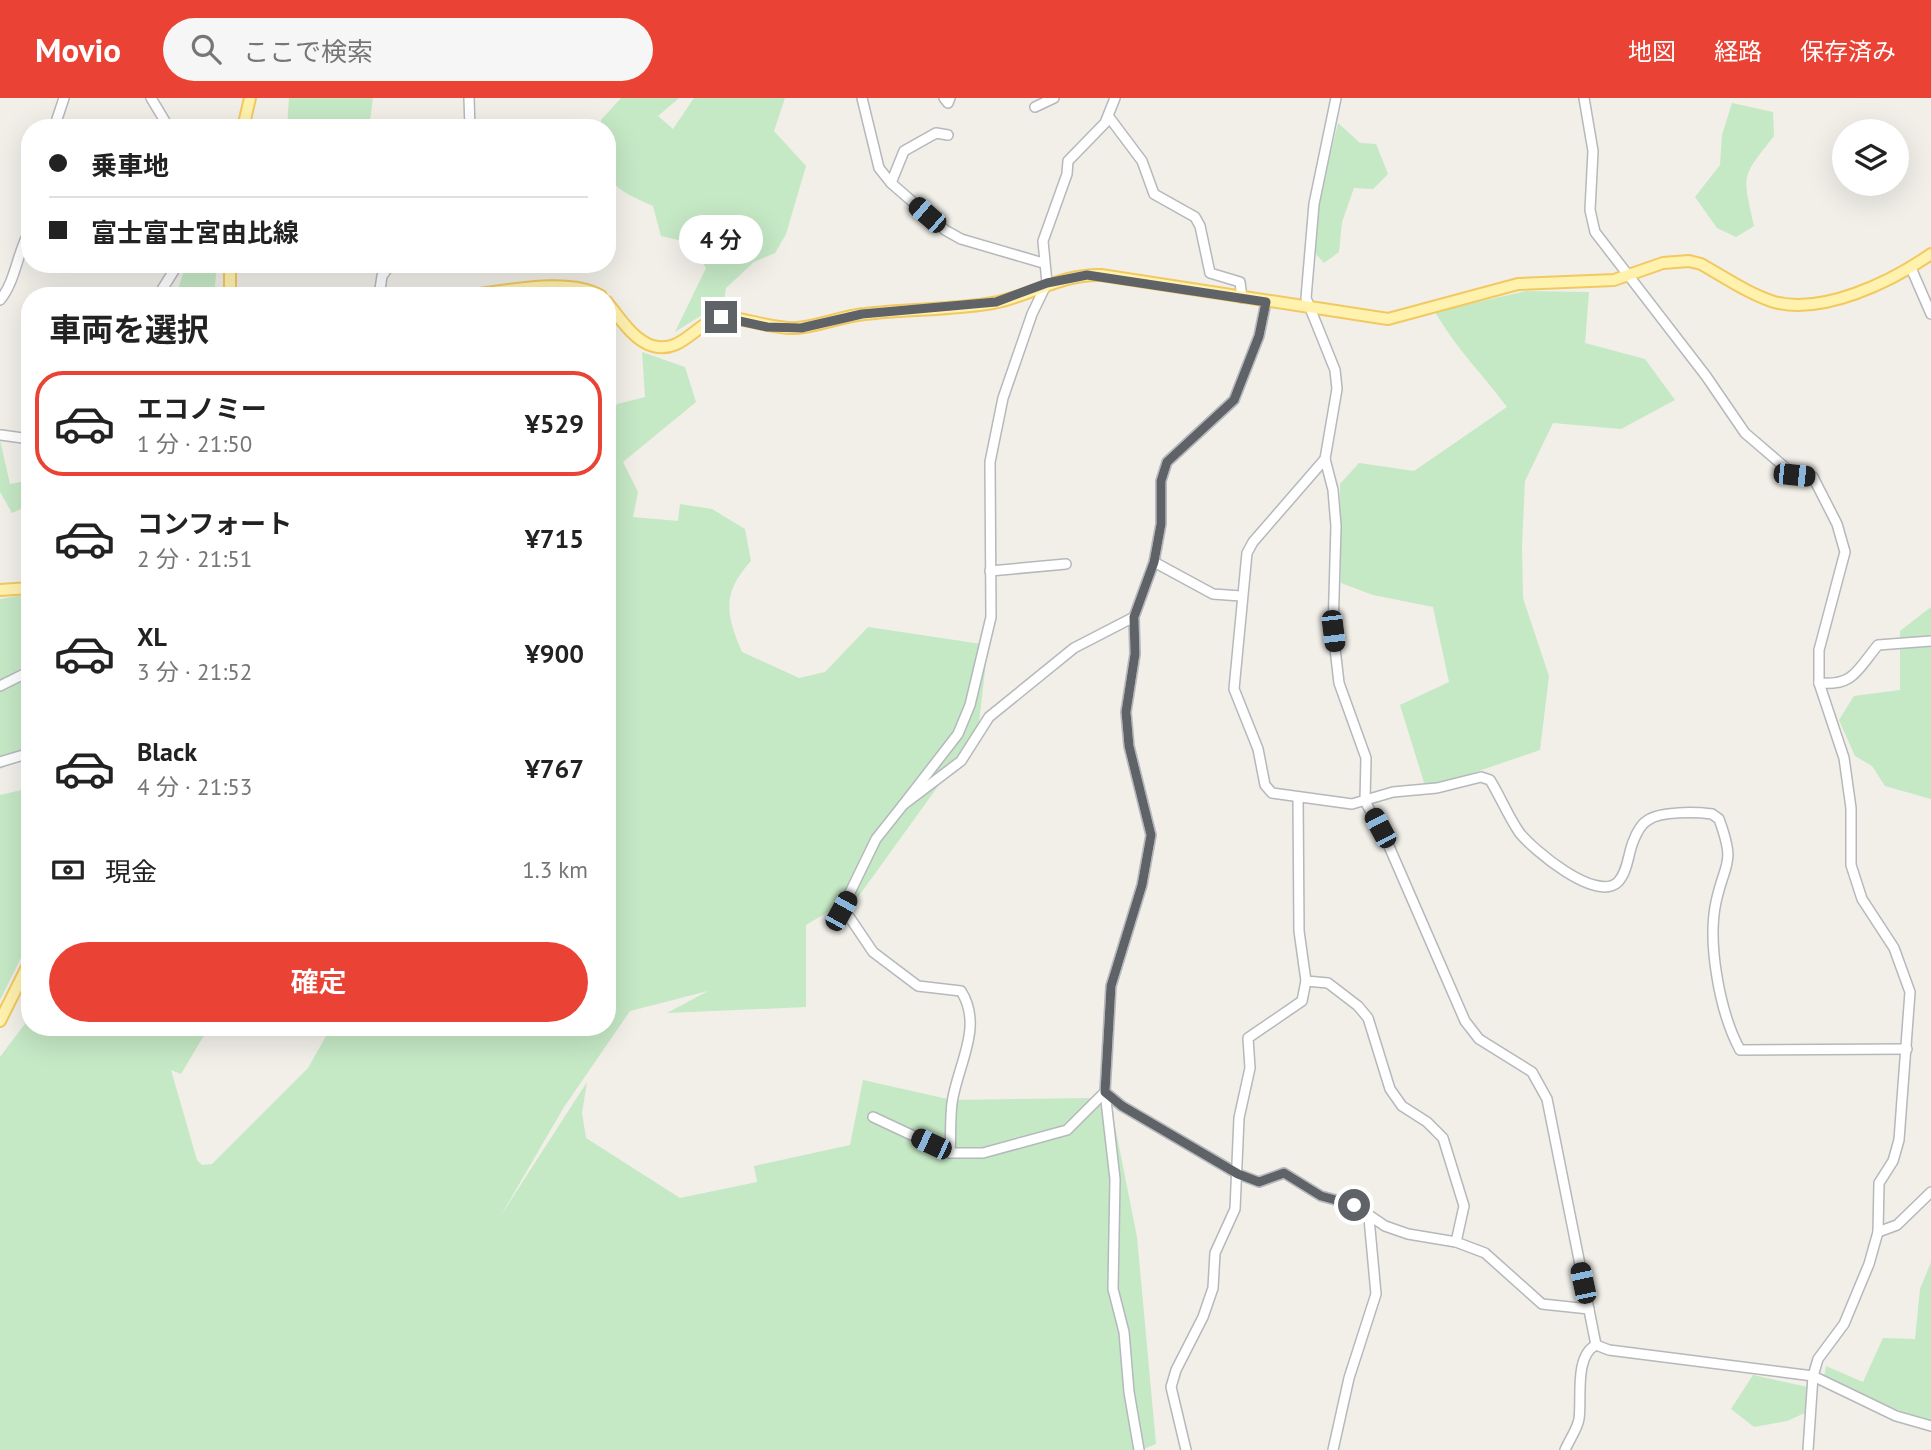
<!DOCTYPE html>
<html lang="ja">
<meta charset="utf-8">
<style>
body{margin:0;font-family:"PT Sans","Noto Sans JP",sans-serif;background:#f6f6f6;color:#222;height:100vh;display:flex;flex-direction:column;font-size:26px;white-space:nowrap}
*{box-sizing:border-box;margin:0}
p{font-size:23px;color:#767676}
.icon{flex:none;width:38px;height:38px;fill:none;stroke:currentColor;stroke-width:2;stroke-linecap:round;stroke-linejoin:round}
.map{position:relative;flex:1;overflow:hidden}
.panel{position:absolute;left:21px;top:189px;width:595px;height:749px;display:flex;flex-direction:column;background:#fff;border-radius:28px;box-shadow:0 7px 28px #0002}
.panel>*{flex:none}
.hud{position:absolute;left:21px;top:21px;width:595px;height:154px;border-radius:28px;box-shadow:0 7px 28px #0002;display:grid;align-content:center;height:154px;padding:0 28px;background:#fff}
.fabs{position:absolute;left:1832px;top:21px;display:grid;gap:14px}
.fabs a{display:grid;place-items:center;width:77px;height:77px;border-radius:50%;background:#fff;box-shadow:0 7px 28px #0002;font-size:35px}
.end{position:absolute;width:32px;height:32px;margin:-16px;border:9px solid #5f6368;background:#fff;box-shadow:0 0 0 4px #fff}
.from{border-radius:50%}
.bubble{position:absolute;height:49px;border-radius:24px;background:#fff;box-shadow:0 7px 28px #0002;font-size:23px;font-weight:600;line-height:49px;text-align:center}
.car{position:absolute;width:21px;height:42px;margin:-21px -10px;border-radius:9px;box-shadow:0 0 5px 2px #0007;background:linear-gradient(#222 24%,#8ab4d8 0 40%,#222 0 76%,#8ab4d8 0 86%,#222 0)}
.hud b{display:flex;align-items:center;gap:24px;height:66px;font-size:26px}
.hud b+b{border-top:2px solid #e0e0e0}
.hud i{width:18px;height:18px;background:#222}
ul{padding:0;list-style:none}
li{display:flex;align-items:center;gap:21px;height:105px;margin:0 14px 10px;padding:0 14px;border:4px solid transparent;border-radius:28px}
li div{flex:1}
li b{display:block;font-size:26px}
li em{font-style:normal;font-weight:600}
li.active{border-color:#ea4335}
li>.icon{width:63px;height:63px;stroke-width:1.5}
h2{padding:0 28px;font-size:32px;line-height:84px}
.pay{display:flex;align-items:center;gap:18px;height:77px;padding:0 28px;font-size:26px}
.pay p{margin-inline-start:auto}
.action{display:flex;gap:14px;margin-top:auto;padding:14px 28px}
.action a{flex:1;height:80px;border-radius:42px;background:#ea4335;color:#fff;font-size:28px;font-weight:600;line-height:80px;text-align:center}
header{display:flex;align-items:center;gap:42px;box-sizing:border-box;height:98px;padding:0 35px;background:#ea4335;color:#fff}
header strong{font-size:33px}
nav{display:flex;gap:38px;margin-inline-start:auto;font-size:24px}
.search{width:490px;height:63px;background:#f6f6f6;display:flex;align-items:center;gap:18px;box-sizing:border-box;padding:0 24px;border-radius:38px;color:#767676;font-size:26px}
.map>svg:first-child{display:block}
.green{fill:#c5e8c5}
.lines{fill:none;stroke-linecap:round;stroke-linejoin:round}
.minor-casing{stroke:#b5b8bc;stroke-width:12}
.major-casing{stroke:#f2c960;stroke-width:14}
.minor{stroke:#fff;stroke-width:9}
.major{stroke:#fff2af;stroke-width:10}
.route{stroke:#5f6368;stroke-width:9}
</style>
<header>
<strong>Movio</strong>
<div class="search"><svg class="icon" aria-label="search" viewBox="0 0 24 24"><circle cx="10" cy="10" r="6"/><path d="M15 15l6 6"/></svg>ここで検索</div>
<nav><a>地図</a><a>経路</a><a>保存済み</a></nav>
</header>
<div class="map">
<svg width="1931" height="1352" viewBox="0 0 1931 1352">
<rect width="100%" height="100%" fill="#f1efe8"/>
<g class="green">
<polygon points="289,0 373,0 369,30 287,30"/>
<path d="M 621,0 L 679,0 L 658,18 L 673,31 L 694,0 L 785,0 L 774,33 L 806,68 L 786,136 L 775,155 L 754,164 L 726,190 L 723,210 L 702,217 L 675,234 L 706,170 L 691,145 L 661,138 L 653,108 C 602,86 607,83 607,30 L 600,30 L 601,22 Z"/>
<path d="M 1732,5 L 1773,14 L 1774,38 C 1740,81 1743,75 1754,128 L 1736,139 L 1717,130 L 1695,99 L 1720,67 L 1722,37 Z"/>
<polygon points="1338,25 1360,45 1376,46 1388,76 1373,91 1354,90 1342,124 1339,154 1324,165 1314,154 1320,98"/>
<polygon points="186,166 217,166 214,198 176,198"/>
<path d="M 1526,193 L 1589,194 L 1585,245 L 1645,261 L 1675,302 L 1621,331 L 1553,325 L 1525,383 L 1522,447 L 1523,500 L 1549,578 L 1540,652 L 1426,691 L 1400,607 L 1449,584 L 1433,509 L 1373,497 L 1341,485 L 1340,386 L 1359,365 L 1414,373 L 1507,309 C 1483,277 1455,249 1435,214 Z"/>
<path d="M 642,254 L 685,269 L 696,304 L 623,364 L 638,394 L 633,419 L 678,423 L 680,406 L 712,411 L 745,431 L 751,463 C 721,496 726,516 742,554 L 799,580 L 825,574 L 868,529 L 988,547 L 978,633 L 858,799 L 847,804 L 841,813 L 831,812 L 806,827 L 806,909 L 667,915 L 708,893 L 630,913 L 564,1009 L 500,1119 L 587,984 L 582,1015 L 586,1040 L 680,1100 L 757,1084 L 754,1068 L 850,1047 L 863,982 L 952,1002 L 1093,1000 L 1105,994 L 1111,1008 L 1137,1139 L 1156,1346 L 1141,1352 L 0,1352 L 0,959 L 30,919 L 30,929 L 209,929 L 181,976 L 171,972 L 197,1062 L 202,1067 L 212,1066 L 308,970 L 331,929 L 607,929 L 607,325 L 617,306 L 645,299 Z"/>
<polygon points="0,342 10,386 30,382 30,407 12,415 0,394"/>
<polygon points="30,496 30,657 0,671 0,501"/>
<polygon points="1931,509 1931,701 1885,688 1872,668 1855,658 1839,622 1854,598 1900,592 1900,533"/>
<polygon points="30,690 30,842 0,902 0,697"/>
<polygon points="1931,1164 1931,1324 1918,1321 1824,1279 1826,1268 1863,1284 1883,1240 1915,1241 1920,1191"/>
<polygon points="1753,1277 1817,1291 1816,1310 1787,1323 1754,1329 1731,1311"/>
</g>
<g class="lines">
<defs>
<g id="minor">
<polyline points="151,0 169,30"/>
<polyline points="469,0 470,30"/>
<polyline points="862,0 879,70 891,85 945,132 961,141 1043,165"/>
<polyline points="944,0 948,5 950,0"/>
<polyline points="1336,0 1314,106 1306,200 1335,272 1337,291 1325,361 1333,392 1336,428 1333,533 1339,585 1366,660 1365,703 1388,746 1465,923 1479,941 1532,974 1547,1001 1596,1247"/>
<polyline points="1584,0 1593,53 1590,112 1595,134 1706,278 1745,335 1794,377 1813,379 1837,426 1845,454 1819,552 1819,585 1844,660 1851,710 1851,767 1862,801 1894,850 1910,894 1899,1042 1893,1063 1879,1085 1878,1134 1869,1166 1844,1226 1818,1261 1813,1278 1808,1352"/>
<polyline points="1035,9 1054,0"/>
<polyline points="1109,19 1142,63 1154,96 1195,119 1200,128 1210,175 1240,184 1242,200"/>
<polyline points="54,30 64,0"/>
<polyline points="891,85 904,53 936,35 948,37"/>
<polyline points="1911,170 1931,216"/>
<polyline points="158,198 178,166"/>
<polyline points="379,198 382,178 391,166"/>
<path d="M 0,202 C 16,183 17,154 30,132"/>
<polyline points="1,337 30,341"/>
<path d="M 1325,361 L 1253,444 L 1247,455 L 1234,591 L 1258,651 L 1265,687 L 1272,695 L 1352,706 L 1393,694 L 1437,690 L 1481,679 L 1490,682 C 1500,698 1508,718 1519,734 C 1532,751 1596,805 1618,784 C 1628,773 1628,756 1633,744 C 1636,736 1641,726 1648,722 C 1661,713 1696,714 1712,716 L 1719,721 C 1736,768 1725,762 1716,804 C 1707,846 1720,915 1740,952 L 1907,951"/>
<polyline points="1154,464 1213,496 1241,498"/>
<polyline points="990,473 1066,466"/>
<path d="M 1819,585 C 1854,588 1857,572 1878,547 L 1931,543"/>
<polyline points="0,588 30,573"/>
<polyline points="0,664 30,655"/>
<polyline points="903,707 958,636 970,607 991,519 990,364 1003,300 1032,216 1047,185 1043,143 1067,76 1068,63 1105,25 1115,0"/>
<polyline points="1306,883 1328,885 1358,908 1368,920 1390,991 1402,1008 1427,1024 1443,1040 1464,1108 1456,1144"/>
<polyline points="1105,994 1122,1008 1238,1076 1259,1084 1284,1075 1321,1098 1354,1107 1385,1128 1408,1136 1456,1144 1485,1155 1542,1206 1589,1211"/>
<polyline points="873,1019 950,1055 983,1055 1067,1032 1105,994"/>
<path d="M 950,1055 C 951,1039 950,1021 952,1005 C 957,968 984,929 961,893 L 918,888 L 873,854 L 850,820 L 841,813 L 876,741 L 903,707 L 961,663 L 989,619 L 1074,550 L 1134,519"/>
<polyline points="1878,1134 1897,1127 1931,1094"/>
<polyline points="1596,1247 1609,1252 1813,1278 1896,1318 1931,1328"/>
<polyline points="1139,1352 1129,1294 1124,1234 1113,1191 1115,1081 1105,994 1111,888 1142,787 1151,737 1129,648 1126,614 1135,556 1134,519 1154,464 1161,426 1161,383 1167,364 1234,302 1259,238 1266,204"/>
<polyline points="1186,1352 1171,1289 1176,1272 1203,1219 1213,1190 1215,1155 1235,1111 1239,1020 1250,970 1248,940 1302,903 1306,883 1299,833 1298,699"/>
<polyline points="1333,1352 1349,1280 1376,1196 1369,1120"/>
<path d="M 1565,1352 C 1569,1342 1577,1332 1579,1321 C 1582,1301 1574,1258 1596,1247"/>
</g>
<g id="major">
<polyline points="243,30 250,0"/>
<polyline points="230,166 230,198"/>
<path d="M 464,198 C 502,194 569,178 601,198"/>
<path d="M 607,204 C 619,219 634,243 653,248 C 681,256 695,226 719,220 C 734,216 773,232 797,230 C 820,228 842,218 865,216 C 908,211 951,212 993,205 C 1031,198 1060,176 1101,177 L 1388,221 L 1518,186 L 1614,182 L 1663,165 L 1689,163 L 1701,166 C 1724,179 1749,196 1774,204 C 1823,217 1891,184 1931,156"/>
<polyline points="0,492 30,490"/>
<polyline points="0,923 30,863"/>
</g>
</defs>
<use href="#minor" class="minor-casing"/>
<use href="#major" class="major-casing"/>
<use href="#minor" class="minor"/>
<use href="#major" class="major"/>
</g>
<g class="lines">
<polyline class="route" points="721,219 767,229 801,230 862,216 996,204 1047,185 1087,177 1266,204 1259,238 1234,302 1167,364 1161,383 1161,426 1154,464 1134,519 1135,556 1126,614 1129,648 1151,737 1142,787 1111,888 1105,994 1122,1008 1238,1076 1259,1084 1284,1075 1321,1098 1354,1107"/>
</g>
</svg>
<div class="fabs">
<a><svg class="icon" aria-label="layers" viewBox="0 0 24 24"><path d="M12 4l9 5-9 5-9-5zM3 14l9 5 9-5"/></svg></a>
</div>
<i class="end from" style="left:1354px;top:1107px"></i>
<i class="end" style="left:721px;top:219px"></i>
<div class="bubble" style="left:679px;top:117px;width:84px">4 分</div>
<i class="car" style="left:927px;top:117px;rotate:311deg"></i>
<i class="car" style="left:1794px;top:377px;rotate:96deg"></i>
<i class="car" style="left:1333px;top:533px;rotate:173deg"></i>
<i class="car" style="left:1380px;top:730px;rotate:332deg"></i>
<i class="car" style="left:841px;top:813px;rotate:29deg"></i>
<i class="car" style="left:931px;top:1046px;rotate:295deg"></i>
<i class="car" style="left:1583px;top:1185px;rotate:348deg"></i>
<div class="hud">
<b><i class="from"></i>乗車地</b>
<b><i></i>富士富士宮由比線</b>
</div>
<section class="panel">
<h2>車両を選択</h2>
<ul>
<li class="active"><svg class="icon" aria-label="car" viewBox="0 0 24 24"><path d="M5 17H2v-5l4-1 3-4h7l3 4 3 1v5h-3M9 17h6M6 11h13"/><circle cx="7" cy="17" r="2"/><circle cx="17" cy="17" r="2"/></svg><div><b>エコノミー</b><p>1 分 · 21:50</p></div><em>¥529</em></li>
<li><svg class="icon" aria-label="car" viewBox="0 0 24 24"><path d="M5 17H2v-5l4-1 3-4h7l3 4 3 1v5h-3M9 17h6M6 11h13"/><circle cx="7" cy="17" r="2"/><circle cx="17" cy="17" r="2"/></svg><div><b>コンフォート</b><p>2 分 · 21:51</p></div><em>¥715</em></li>
<li><svg class="icon" aria-label="car" viewBox="0 0 24 24"><path d="M5 17H2v-5l4-1 3-4h7l3 4 3 1v5h-3M9 17h6M6 11h13"/><circle cx="7" cy="17" r="2"/><circle cx="17" cy="17" r="2"/></svg><div><b>XL</b><p>3 分 · 21:52</p></div><em>¥900</em></li>
<li><svg class="icon" aria-label="car" viewBox="0 0 24 24"><path d="M5 17H2v-5l4-1 3-4h7l3 4 3 1v5h-3M9 17h6M6 11h13"/><circle cx="7" cy="17" r="2"/><circle cx="17" cy="17" r="2"/></svg><div><b>Black</b><p>4 分 · 21:53</p></div><em>¥767</em></li>
</ul>
<div class="pay"><svg class="icon" aria-label="cash" viewBox="0 0 24 24"><path d="M3 7h18v10H3z"/><circle cx="12" cy="12" r="2"/></svg>現金<p>1.3 km</p></div>
<div class="action"><a>確定</a></div>
</section>
</div>
